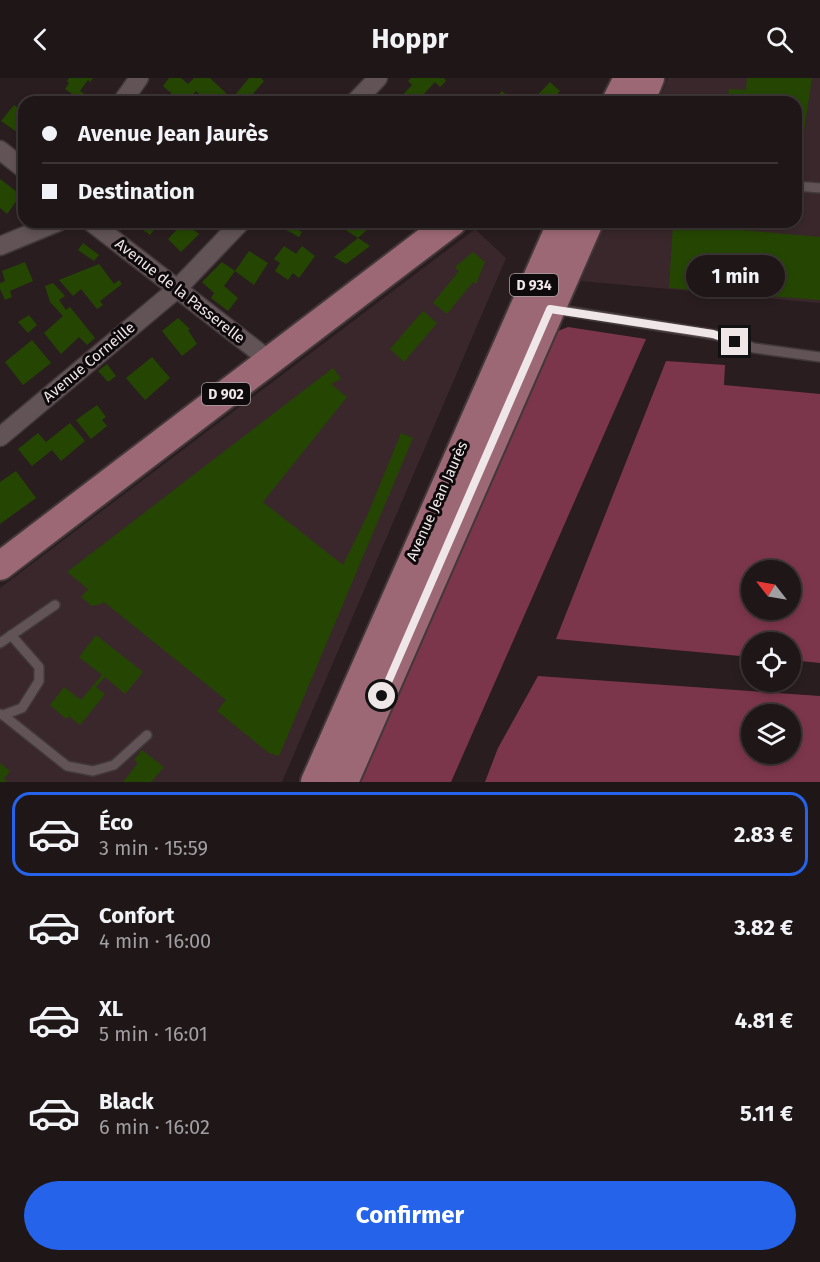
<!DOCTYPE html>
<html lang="fr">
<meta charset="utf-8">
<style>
body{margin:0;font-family:"Fira Sans",sans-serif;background:#271f20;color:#f1f3f6;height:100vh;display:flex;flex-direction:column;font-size:22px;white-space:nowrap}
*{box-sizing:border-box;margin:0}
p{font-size:20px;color:#a19fa1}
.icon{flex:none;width:33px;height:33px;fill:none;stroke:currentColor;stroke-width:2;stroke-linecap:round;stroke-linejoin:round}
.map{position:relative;height:704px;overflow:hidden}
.sheet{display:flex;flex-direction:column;background:#1f1617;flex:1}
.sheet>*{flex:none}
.top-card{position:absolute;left:18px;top:18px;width:784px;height:132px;border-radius:18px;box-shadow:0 3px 9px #0003,0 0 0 2px #3c3536;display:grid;align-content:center;height:132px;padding:0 24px;background:#1f1617}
.needle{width:39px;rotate:301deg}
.controls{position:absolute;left:741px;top:482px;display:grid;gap:12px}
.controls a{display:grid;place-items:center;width:60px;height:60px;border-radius:50%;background:#1f1617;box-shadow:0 3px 9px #0003,0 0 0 2px #3c3536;font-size:30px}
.end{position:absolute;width:27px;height:27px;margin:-14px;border:8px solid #efe6e8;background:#111;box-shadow:0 0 0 3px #111}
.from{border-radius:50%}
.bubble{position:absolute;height:42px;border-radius:21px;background:#1f1617;box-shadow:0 3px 9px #0003,0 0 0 2px #3c3536;font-size:20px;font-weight:700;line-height:42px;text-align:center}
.top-card b{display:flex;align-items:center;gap:21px;height:57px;font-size:22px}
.top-card b+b{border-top:2px solid #3c3536}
.top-card i{width:15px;height:15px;background:#f1f3f6}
ul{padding:10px 0 0;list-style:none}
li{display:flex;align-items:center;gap:18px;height:84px;margin:0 12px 9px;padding:0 12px;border:3px solid transparent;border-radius:18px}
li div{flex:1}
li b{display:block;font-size:22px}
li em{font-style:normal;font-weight:700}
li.active{border-color:#2563eb}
li>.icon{width:54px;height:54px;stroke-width:1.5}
.primary-button{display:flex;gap:12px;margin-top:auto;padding:12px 24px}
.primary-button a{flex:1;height:69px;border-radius:36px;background:#2563eb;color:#fff;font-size:24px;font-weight:700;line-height:69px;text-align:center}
header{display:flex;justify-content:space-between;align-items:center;height:78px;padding:0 24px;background:#1f1617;font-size:27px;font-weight:700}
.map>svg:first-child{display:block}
.built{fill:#39272b}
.forest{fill:#7c364b;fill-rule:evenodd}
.building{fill:#254603}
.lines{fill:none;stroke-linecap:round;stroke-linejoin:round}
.service-casing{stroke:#42383a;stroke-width:12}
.minor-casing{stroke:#42383a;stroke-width:21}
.primary-casing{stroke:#42383a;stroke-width:32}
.service{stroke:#615356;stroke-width:9}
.minor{stroke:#615356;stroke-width:18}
.primary{stroke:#9d6875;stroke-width:28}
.route{stroke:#efe6e8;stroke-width:8}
.labels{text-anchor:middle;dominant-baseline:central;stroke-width:6;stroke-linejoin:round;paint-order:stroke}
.shield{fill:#0e090a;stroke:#aca4a5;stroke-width:1.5}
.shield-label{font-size:14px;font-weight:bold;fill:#efe6e8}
.street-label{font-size:15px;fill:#efe6e8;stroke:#0e090a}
</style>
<header><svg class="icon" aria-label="back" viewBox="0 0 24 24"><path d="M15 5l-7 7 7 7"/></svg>Hoppr<svg class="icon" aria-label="search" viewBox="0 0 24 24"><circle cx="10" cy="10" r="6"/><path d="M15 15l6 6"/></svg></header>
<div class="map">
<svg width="820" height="704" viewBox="0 0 820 704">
<rect width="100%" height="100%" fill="#291d1f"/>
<g class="built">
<polygon points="668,0 820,0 820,225 581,203 606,144 796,144 796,24 658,24"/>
<polygon points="475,151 506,180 282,704 0,704 0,510"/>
</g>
<g class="forest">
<polygon points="568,249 646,261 451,704 352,704 558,253"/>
<path d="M 666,283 L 725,287 L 724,307 L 820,316 L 820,585 L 791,582 L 790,564 L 752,564 L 751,579 L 556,561 ZM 752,492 L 790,492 L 790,531 L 752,531 Z"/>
<path d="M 538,598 L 820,618 L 820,704 L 485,704 L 498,670 ZM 752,636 L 790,636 L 790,675 L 752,675 Z"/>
</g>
<g class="building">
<polygon points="69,0 93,0 90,4 88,2 80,13 96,24 83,24 65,11 69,5 67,3"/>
<polygon points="169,0 181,0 188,6 194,0 210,0 231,20 227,24 222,19 217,24 208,24 196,13 186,24 181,24 163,8"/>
<polygon points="249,0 261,0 264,3 246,24 236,24 237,20 235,17"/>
<polygon points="411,0 444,0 446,3 440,9 435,4 423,17 430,24 396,24 412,7 408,3"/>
<polygon points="747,0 812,0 802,66 796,65 796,24 727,24 729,11 746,12"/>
<polygon points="550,4 560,13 551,24 531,24"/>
<polygon points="502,13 514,24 492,24"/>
<polygon points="14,27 24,35 24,59 1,43"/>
<polygon points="0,101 21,117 7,136 0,130"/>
<polygon points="132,144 160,144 150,157"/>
<polygon points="184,144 199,156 181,174 168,161"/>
<polygon points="272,144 286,144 302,154 299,159"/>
<polygon points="349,144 376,144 358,160 344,151"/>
<polygon points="673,146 820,159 820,222 669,210"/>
<polygon points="358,160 370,168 346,186 334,179"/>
<polygon points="83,165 99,177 94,183 78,172"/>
<polygon points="284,168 296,176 302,168 315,178 299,200 293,195 288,202 275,193 280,185 274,181"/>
<polygon points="249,173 268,185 254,207 235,193"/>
<polygon points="473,174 485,184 476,206 473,204 447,236 433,225 459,193 455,189"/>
<polygon points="25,184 33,203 10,213 12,219 5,222 0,211 0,205 5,203 2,193"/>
<polygon points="222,184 235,193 224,208 238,220 228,233 211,220 214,215 202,204"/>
<polygon points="99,186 114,206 119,202 122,206 100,223 103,227 97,231 81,211 73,218 59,202"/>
<polygon points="53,205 65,218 59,222 66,232 70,229 95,260 87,267 79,259 61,276 44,255 63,238 50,224 45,208"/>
<polygon points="423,233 437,245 404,284 390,271"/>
<polygon points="29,237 37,247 28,255 18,244"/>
<polygon points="178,240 190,251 188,252 197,266 182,278 162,253"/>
<polygon points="32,262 51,285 23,307 5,284"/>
<polygon points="152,279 170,300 145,322 126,300"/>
<polygon points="107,286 116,298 108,304 98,293"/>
<polygon points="333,290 341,301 331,306 347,319 263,424 343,487 367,438 401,355 413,360 279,678 269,675 217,633 226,622 104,524 101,526 92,528 81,519 88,511 67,494"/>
<polygon points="97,327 106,339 102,342 107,348 91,361 76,342"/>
<polygon points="70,345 85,363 61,383 52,372 32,388 18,371 38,355 46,364"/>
<polygon points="16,393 36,420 0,446 0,404"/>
<polygon points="96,557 143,594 125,616 105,599 96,609 105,616 80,647 69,638 66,641 50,627 64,609 81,622 102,597 79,579"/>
<polygon points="142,672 164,689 151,704 123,704 138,685 134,682"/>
<polygon points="0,685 10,693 4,701 8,704 0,704"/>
</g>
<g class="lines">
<defs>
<g id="service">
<polyline points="796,108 820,110"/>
<polyline points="554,231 716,257 754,270 820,279"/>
<polyline points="0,565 55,527"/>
<polyline points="0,636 3,637 22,630 39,603 39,589 11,557"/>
<polyline points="3,637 67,688 93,693 114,687 147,657"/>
</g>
<g id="minor">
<polyline points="122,24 139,0"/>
<polyline points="355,24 378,0"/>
<polyline points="0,72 24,91"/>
<polyline points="91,144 269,282"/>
<polyline points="0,168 58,144"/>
<polyline points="0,359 178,210 241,144"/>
</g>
<g id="primary">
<polyline points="616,24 628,0"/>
<polyline points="640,24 650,0"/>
<polyline points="0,488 452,144"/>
<polyline points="315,704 562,144"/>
<polyline points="344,704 589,144"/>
</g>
</defs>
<use href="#service" class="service-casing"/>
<use href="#minor" class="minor-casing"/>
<use href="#primary" class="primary-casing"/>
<use href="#service" class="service"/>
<use href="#minor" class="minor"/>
<use href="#primary" class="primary"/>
</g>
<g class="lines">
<polyline class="route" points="382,618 550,231 713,256 735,264"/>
</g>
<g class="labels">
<g class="shield">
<rect x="510" y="196" width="48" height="22" rx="4.5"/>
<rect x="202" y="305" width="48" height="22" rx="4.5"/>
</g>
<g class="shield-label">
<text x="534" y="207">D 934</text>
<text x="226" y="316">D 902</text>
</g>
<g class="street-label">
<text transform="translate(180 213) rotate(38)">Avenue de la Passerelle</text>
<text transform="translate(89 284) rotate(-40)">Avenue Corneille</text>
<text transform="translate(437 423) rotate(-66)">Avenue Jean Jaurès</text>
</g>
</g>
</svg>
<div class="controls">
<a><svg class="needle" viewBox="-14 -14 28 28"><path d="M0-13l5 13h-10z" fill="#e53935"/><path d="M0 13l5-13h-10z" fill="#a19fa1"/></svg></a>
<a><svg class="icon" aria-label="locate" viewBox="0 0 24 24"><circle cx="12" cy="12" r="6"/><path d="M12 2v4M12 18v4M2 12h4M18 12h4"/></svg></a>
<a><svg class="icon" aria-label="layers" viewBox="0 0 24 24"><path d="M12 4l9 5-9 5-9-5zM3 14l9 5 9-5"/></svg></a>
</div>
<i class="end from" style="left:382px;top:618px"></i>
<i class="end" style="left:735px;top:264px"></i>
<div class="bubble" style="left:686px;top:177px;width:99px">1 min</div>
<div class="top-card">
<b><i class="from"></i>Avenue Jean Jaurès</b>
<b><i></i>Destination</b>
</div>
</div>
<section class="sheet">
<ul>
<li class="active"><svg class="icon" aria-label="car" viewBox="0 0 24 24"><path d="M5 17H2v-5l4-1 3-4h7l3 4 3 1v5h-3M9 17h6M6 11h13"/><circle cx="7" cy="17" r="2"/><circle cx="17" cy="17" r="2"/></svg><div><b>Éco</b><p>3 min · 15:59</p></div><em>2.83 €</em></li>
<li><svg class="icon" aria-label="car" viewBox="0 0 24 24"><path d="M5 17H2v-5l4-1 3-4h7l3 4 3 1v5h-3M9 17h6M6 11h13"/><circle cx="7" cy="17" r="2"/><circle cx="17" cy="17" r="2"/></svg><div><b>Confort</b><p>4 min · 16:00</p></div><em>3.82 €</em></li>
<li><svg class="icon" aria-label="car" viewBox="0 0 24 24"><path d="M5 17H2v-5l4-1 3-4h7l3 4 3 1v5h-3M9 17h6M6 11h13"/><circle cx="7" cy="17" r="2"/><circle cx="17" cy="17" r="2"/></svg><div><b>XL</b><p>5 min · 16:01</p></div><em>4.81 €</em></li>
<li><svg class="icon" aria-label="car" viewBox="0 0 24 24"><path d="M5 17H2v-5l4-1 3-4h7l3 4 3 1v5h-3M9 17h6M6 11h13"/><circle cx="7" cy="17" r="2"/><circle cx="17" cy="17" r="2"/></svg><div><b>Black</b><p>6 min · 16:02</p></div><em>5.11 €</em></li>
</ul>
<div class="primary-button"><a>Confirmer</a></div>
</section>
